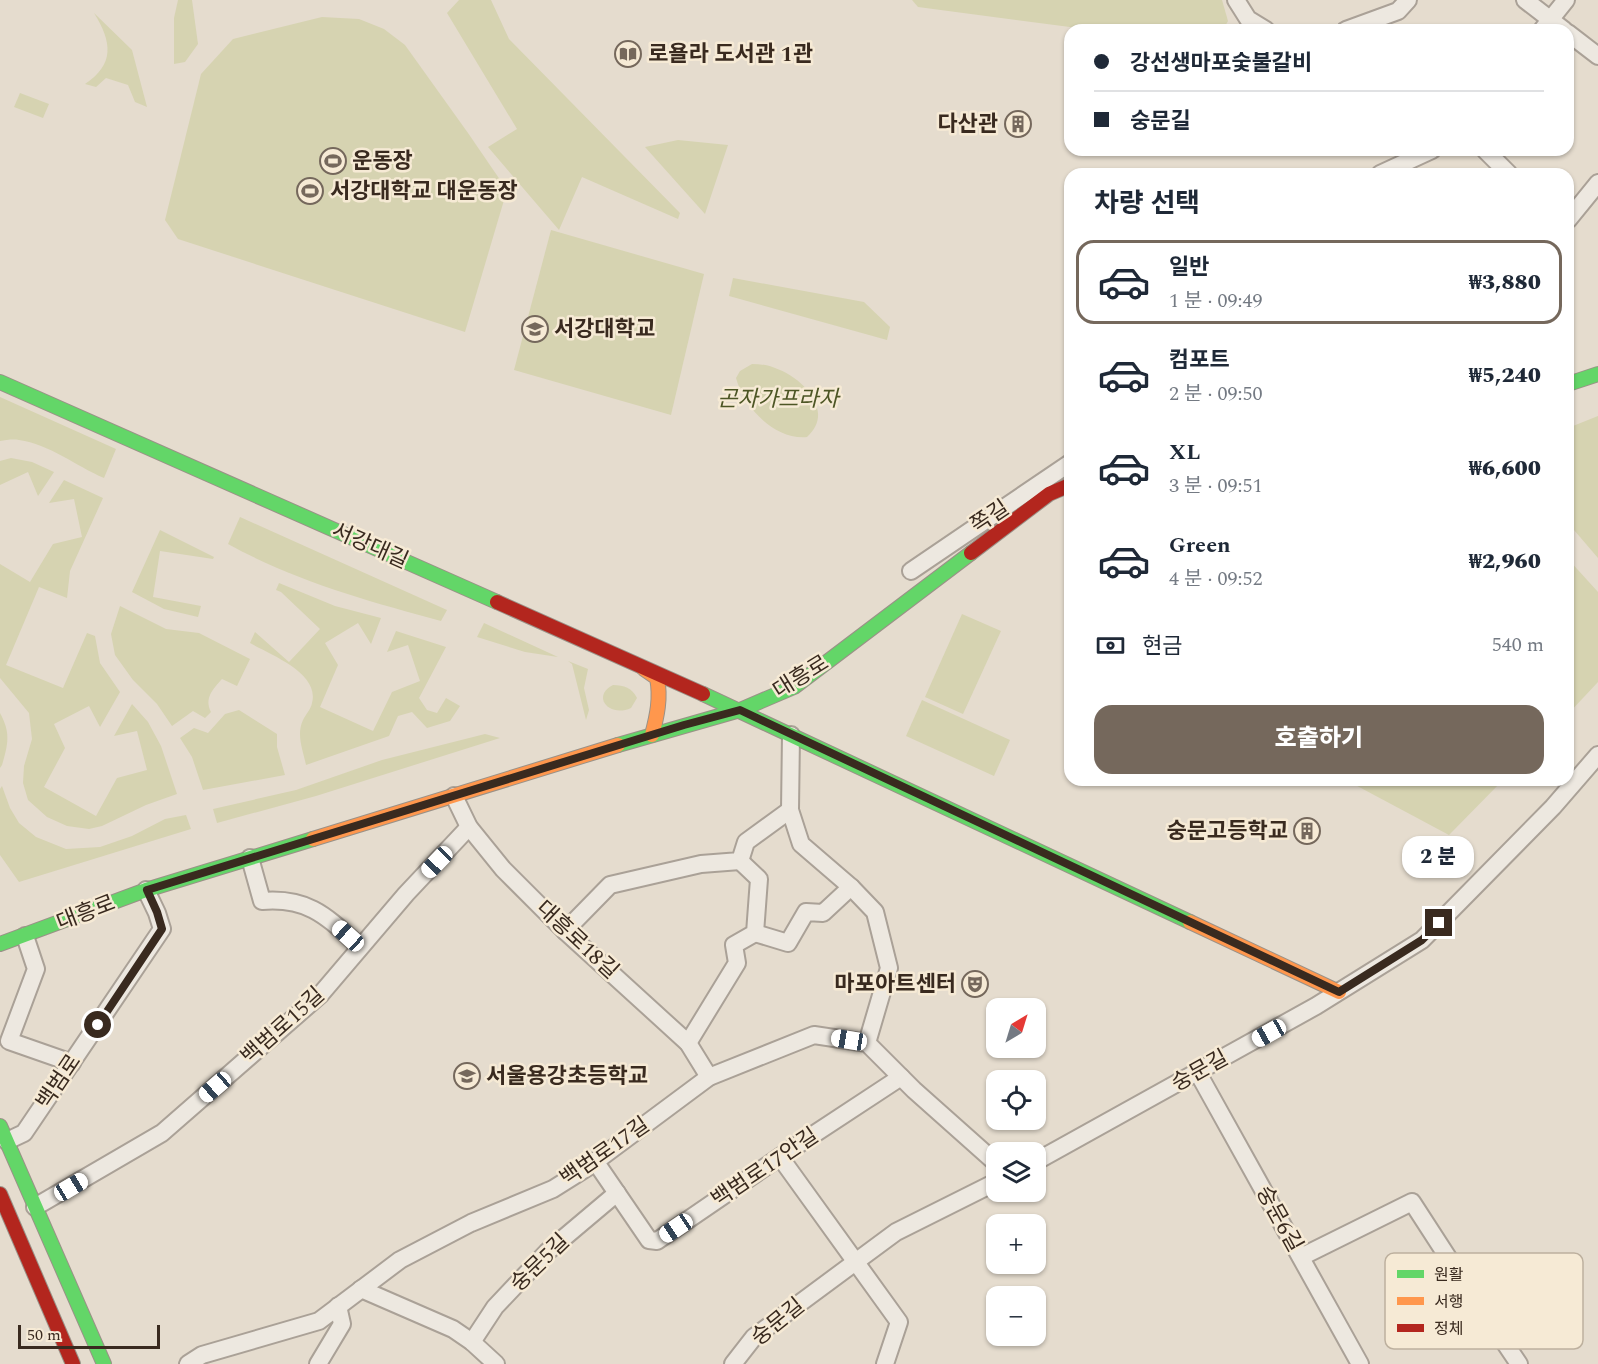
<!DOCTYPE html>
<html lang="ko">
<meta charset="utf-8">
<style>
body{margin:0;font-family:Spectral,"Noto Sans KR",serif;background:#f6f6f7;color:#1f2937;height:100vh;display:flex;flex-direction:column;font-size:22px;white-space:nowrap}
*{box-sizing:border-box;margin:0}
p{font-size:20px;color:#747a83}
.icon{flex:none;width:33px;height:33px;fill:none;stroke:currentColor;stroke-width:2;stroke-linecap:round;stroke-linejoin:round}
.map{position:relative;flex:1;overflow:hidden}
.drawer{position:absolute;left:1064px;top:168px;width:510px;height:618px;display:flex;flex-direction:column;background:#fff;border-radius:18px;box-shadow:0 2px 4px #0004}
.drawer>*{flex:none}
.guide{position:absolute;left:1064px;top:24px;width:510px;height:132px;border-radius:18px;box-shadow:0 2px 4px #0004;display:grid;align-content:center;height:132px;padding:0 30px;background:#fff}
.needle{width:39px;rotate:38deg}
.fabs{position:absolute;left:986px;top:998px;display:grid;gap:12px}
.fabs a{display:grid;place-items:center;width:60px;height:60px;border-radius:12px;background:#fff;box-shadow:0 2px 4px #0004;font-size:30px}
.scale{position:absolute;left:18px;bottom:15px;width:142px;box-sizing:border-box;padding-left:6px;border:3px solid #392a1f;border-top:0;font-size:16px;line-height:21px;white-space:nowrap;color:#392a1f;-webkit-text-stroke:4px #f6ead5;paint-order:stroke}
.end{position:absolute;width:27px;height:27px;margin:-14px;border:8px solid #392a1f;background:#fff;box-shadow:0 0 0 3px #fff}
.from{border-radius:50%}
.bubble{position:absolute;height:42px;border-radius:18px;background:#fff;box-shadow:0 2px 4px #0004;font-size:20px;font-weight:800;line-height:42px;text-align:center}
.car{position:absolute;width:18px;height:36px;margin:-18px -9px;border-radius:8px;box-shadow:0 0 4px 2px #0007;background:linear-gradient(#fff 24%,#345 0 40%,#fff 0 76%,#345 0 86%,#fff 0)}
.guide b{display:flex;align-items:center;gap:21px;height:57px;font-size:22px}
.guide b+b{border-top:2px solid #e0e1e3}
.guide i{width:15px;height:15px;background:#1f2937}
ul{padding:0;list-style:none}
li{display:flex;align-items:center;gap:18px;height:84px;margin:0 12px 9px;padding:0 18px;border:3px solid transparent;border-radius:18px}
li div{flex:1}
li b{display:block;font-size:22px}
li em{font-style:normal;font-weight:800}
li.active{border-color:#75685c}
li>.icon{width:54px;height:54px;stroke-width:1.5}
h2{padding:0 30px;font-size:27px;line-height:72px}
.pay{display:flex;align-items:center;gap:15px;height:66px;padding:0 30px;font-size:22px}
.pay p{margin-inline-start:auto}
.button{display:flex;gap:12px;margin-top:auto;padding:12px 30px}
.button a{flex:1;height:69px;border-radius:18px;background:#75685c;color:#fff;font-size:24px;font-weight:800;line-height:69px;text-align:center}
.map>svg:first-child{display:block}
.green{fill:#d6d3b1}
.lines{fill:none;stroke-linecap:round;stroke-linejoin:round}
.street-casing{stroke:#aaa197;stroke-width:20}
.fast-casing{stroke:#9a9187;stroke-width:16}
.slow-casing{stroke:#9a9187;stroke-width:16}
.jam-casing{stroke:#9a9187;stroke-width:16}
.street{stroke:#ede8e0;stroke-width:16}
.fast{stroke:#63d668;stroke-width:14}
.slow{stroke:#ff974d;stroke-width:14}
.jam{stroke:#b3261e;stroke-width:14}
.route{stroke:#392a1f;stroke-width:8}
.labels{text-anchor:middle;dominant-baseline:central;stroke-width:5;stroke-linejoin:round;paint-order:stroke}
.poi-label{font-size:22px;font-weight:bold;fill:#392a1f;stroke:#f6ead5;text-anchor:start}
.park-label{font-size:22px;font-style:italic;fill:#4d5625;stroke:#f6ead5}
.street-label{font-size:22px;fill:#392a1f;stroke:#f6ead5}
.key{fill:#f6ead5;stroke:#bdb09e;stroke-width:1.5}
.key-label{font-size:16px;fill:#392a1f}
</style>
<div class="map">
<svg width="1598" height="1364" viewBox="0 0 1598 1364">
<rect width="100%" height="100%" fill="#e5dcce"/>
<g class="green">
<polygon points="178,0 192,0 198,44 185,62 174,64 174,18"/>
<polygon points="459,0 491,0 509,39 680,213 678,219 582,177 559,230 488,147 517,129 447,13"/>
<polygon points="912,0 1222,0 1228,21 1223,30 1093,30 918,7"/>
<path d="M 94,13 L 132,50 L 147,107 L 135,102 L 128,85 L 106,78 L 96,87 L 85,84 C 115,64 112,42 94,13 Z"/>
<polygon points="322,17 359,19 384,29 405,45 468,133 507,190 465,332 178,239 165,220 201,74 233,39"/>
<polygon points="20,93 49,104 43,118 14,107"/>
<polygon points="678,140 728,145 705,214 645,147"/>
<polygon points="551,230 704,274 671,415 514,370"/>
<polygon points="733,278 864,302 890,327 887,340 729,296"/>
<path d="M 752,364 C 760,364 768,365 775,368 C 802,377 836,411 807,437 C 774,440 744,407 736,378 L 740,371 Z"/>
<path d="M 0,397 L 116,449 L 104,478 C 76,466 49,444 19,440 C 13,439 6,440 0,441 Z"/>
<polygon points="1598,416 1598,558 1568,523 1568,428"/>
<polygon points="11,458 32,462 54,472 38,496 28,472 0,485 0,461"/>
<polygon points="64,480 103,498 70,571 67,598 39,587 6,665 63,688 87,633 95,636 100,663 120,692 100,727 89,706 54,724 65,748 44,787 96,816 117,778 147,770 137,731 114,736 132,704 148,722 161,746 177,794 146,805 102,826 89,829 67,826 47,817 28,800 23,783 24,766 32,739 29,713 0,678 0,564 30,582 53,544 82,537 74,499 49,503"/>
<path d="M 240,517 L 447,610 L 441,621 C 368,601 295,581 228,544 Z"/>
<polygon points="160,530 214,557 213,559 160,551 153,597 201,606 198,617 164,609 132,592"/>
<polygon points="1568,559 1598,592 1598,682 1568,714"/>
<path d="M 279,583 L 335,606 L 381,618 L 371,644 L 358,623 L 325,643 L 338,665 L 320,707 L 373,731 L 392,692 L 420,681 L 408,645 L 387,652 L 396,631 L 446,647 L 419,698 L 427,710 L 437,713 L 446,698 L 460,706 L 450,721 L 427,728 L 412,712 L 398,716 L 389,736 L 306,765 C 303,750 296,735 303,720 C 306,714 311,709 312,703 C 320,673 271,655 250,643 L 255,632 L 289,662 L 320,629 L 281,592 L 276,590 Z"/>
<path d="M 120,606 L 166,629 L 199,633 L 250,659 L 237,686 L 222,679 C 213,689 204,698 211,712 L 205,718 L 193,711 L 172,726 L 157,704 L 133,680 L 115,655 L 111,634 Z"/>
<polygon points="962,614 1001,631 963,714 925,697"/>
<polygon points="484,623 558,657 525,652 477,637"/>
<polygon points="568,661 588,669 584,688 589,710 586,720 572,664"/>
<path d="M 613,685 C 624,685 632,688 637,698 L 631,708 C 609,718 591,696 613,685 Z"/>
<polygon points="922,700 1010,740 994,776 906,736"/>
<polygon points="239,710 277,734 277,747 285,775 203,790 192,757 180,738 194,728 208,733 225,714"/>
<path d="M 0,713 C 11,733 8,744 2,765 L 0,768 Z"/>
<polygon points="485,734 500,738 316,796 217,823 213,809 296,790 382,760"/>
<polygon points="1346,780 1503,780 1449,835"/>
<polygon points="2,786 10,808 19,823 36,837 66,849 100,847 132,836 165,819 186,815 191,829 19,882 0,855 0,789"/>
</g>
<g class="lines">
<defs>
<g id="street">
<polyline points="1236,0 1248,19 1266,30"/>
<polyline points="1525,0 1564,30"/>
<polyline points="1346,30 1398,11 1408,0"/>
<polyline points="1542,30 1566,0"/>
<polyline points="1568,33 1598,56"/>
<polyline points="1485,150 1509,174"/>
<polyline points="1380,174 1432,150"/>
<polyline points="1568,220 1598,183"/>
<polyline points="911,571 1070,463"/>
<polyline points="791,735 790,810 801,844 851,887 875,912 889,968 867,1043"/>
<polyline points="454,796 469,827 503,869 565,931 688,1043 709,1077"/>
<path d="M 250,858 L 262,901 C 310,897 328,918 360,947"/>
<polyline points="565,931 610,885 701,864 740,861 746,842 790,810"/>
<polyline points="755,933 788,943 806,912 823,913 851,887"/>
<polyline points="25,936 36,969 9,1041 72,1063"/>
<polyline points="688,1043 737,963 734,945 755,933 759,879 740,861"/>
<polyline points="1198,1073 1360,1364"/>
<polyline points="7,1141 24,1133 162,929 157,913 146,890"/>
<polyline points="780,1157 899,1322 885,1364"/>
<polyline points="595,1161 649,1240 657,1241 790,1150 901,1077"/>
<polyline points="1035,1162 1316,1006 1422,940 1553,807 1598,755"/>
<polyline points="35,1207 162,1133 320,995 406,894 469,827"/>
<polyline points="1301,1257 1412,1202 1469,1290 1519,1364"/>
<polyline points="361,1289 453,1329 472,1342 496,1364"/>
<polyline points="472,1342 495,1307 547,1252 617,1193"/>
<polyline points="188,1364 202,1355 319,1321 400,1260 471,1223 553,1189 588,1167 709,1077 814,1035 867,1043 914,1090 996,1163"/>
<polyline points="318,1364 342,1324 338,1306"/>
<polyline points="733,1364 754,1337 896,1232 996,1182"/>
</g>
<g id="fast">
<polyline points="0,382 497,602"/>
<polyline points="1568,384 1598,374"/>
<polyline points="703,694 1190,922"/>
<polyline points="618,745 740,710 794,687 971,553"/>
<polyline points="0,944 146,890 313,839"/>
<polyline points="0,1126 104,1364"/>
</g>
<g id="slow">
<path d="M 644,669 L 657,678 C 661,698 657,716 652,735"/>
<polyline points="313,839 618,745"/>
<polyline points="1190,922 1339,992"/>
</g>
<g id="jam">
<polyline points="971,553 1049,494 1070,485"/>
<polyline points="497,602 703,694"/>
<polyline points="0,1194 73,1364"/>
</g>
</defs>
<use href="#street" class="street-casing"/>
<use href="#fast" class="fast-casing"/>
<use href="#slow" class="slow-casing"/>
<use href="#jam" class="jam-casing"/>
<use href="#street" class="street"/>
<use href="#fast" class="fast"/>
<use href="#slow" class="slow"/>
<use href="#jam" class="jam"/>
</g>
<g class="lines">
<polyline class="route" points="98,1025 162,929 157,912 147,890 684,725 740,710 1339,992 1422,940 1439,923"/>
</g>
<defs>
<symbol id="library-ring" viewBox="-11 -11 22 22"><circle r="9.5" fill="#f6ead5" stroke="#75685c" stroke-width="1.5"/><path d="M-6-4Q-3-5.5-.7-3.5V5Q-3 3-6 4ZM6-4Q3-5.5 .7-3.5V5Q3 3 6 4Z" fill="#75685c"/></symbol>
<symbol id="building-ring" viewBox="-11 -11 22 22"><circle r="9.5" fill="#f6ead5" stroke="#75685c" stroke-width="1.5"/><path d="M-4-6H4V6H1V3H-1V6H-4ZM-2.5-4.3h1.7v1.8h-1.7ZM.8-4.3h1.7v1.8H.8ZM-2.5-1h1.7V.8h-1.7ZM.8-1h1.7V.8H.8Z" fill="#75685c"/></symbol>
<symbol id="stadium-ring" viewBox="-11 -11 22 22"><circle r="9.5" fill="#f6ead5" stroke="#75685c" stroke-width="1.5"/><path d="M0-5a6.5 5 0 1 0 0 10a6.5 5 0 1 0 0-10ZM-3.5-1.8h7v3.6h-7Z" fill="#75685c"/></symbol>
<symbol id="university-ring" viewBox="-11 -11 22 22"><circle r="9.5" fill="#f6ead5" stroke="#75685c" stroke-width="1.5"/><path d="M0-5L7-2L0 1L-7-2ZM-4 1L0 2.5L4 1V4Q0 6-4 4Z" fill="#75685c"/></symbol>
<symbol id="theatre-ring" viewBox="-11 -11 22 22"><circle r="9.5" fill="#f6ead5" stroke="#75685c" stroke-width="1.5"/><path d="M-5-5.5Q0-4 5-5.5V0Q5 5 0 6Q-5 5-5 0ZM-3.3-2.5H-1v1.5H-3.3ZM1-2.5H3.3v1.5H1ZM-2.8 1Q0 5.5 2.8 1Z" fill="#75685c"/></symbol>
<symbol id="school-ring" viewBox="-11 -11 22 22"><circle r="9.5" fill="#f6ead5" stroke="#75685c" stroke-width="1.5"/><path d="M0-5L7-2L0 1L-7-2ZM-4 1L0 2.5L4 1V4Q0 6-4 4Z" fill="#75685c"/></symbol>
</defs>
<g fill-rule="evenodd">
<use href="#library-ring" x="613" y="39" width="30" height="30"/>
<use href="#building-ring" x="1003" y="109" width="30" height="30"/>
<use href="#stadium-ring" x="318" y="146" width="30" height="30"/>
<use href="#stadium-ring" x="295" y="176" width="30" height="30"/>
<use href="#university-ring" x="520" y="314" width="30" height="30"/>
<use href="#building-ring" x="1292" y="816" width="30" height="30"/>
<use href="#theatre-ring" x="960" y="969" width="30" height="30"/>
<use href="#school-ring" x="452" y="1061" width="30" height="30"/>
</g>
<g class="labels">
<g class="poi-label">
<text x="648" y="54">로욜라 도서관 1관</text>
<text x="998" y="124" text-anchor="end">다산관</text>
<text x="352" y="161">운동장</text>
<text x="330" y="191">서강대학교 대운동장</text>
<text x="554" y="329">서강대학교</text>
<text x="1288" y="831" text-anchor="end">숭문고등학교</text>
<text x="956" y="984" text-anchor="end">마포아트센터</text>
<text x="486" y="1076">서울용강초등학교</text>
</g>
<g class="park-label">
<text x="778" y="399">곤자가프라자</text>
</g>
<g class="street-label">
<text transform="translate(990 517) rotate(-34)">쪽길</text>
<text transform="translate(370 546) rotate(24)">서강대길</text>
<text transform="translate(801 677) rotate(-32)">대흥로</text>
<text transform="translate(86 913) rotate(-21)">대흥로</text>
<text transform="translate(577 940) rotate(43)">대흥로18길</text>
<text transform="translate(283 1026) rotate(-42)">백범로15길</text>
<text transform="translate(1200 1071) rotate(-29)">숭문길</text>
<text transform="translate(59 1082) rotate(-56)">백범로</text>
<text transform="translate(605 1152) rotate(-35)">백범로17길</text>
<text transform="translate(765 1168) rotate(-34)">백범로17안길</text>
<text transform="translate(1279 1219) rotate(61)">숭문6길</text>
<text transform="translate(540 1263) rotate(-44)">숭문5길</text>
<text transform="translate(778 1322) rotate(-39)">숭문길</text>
</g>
</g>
<rect x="1385" y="1253" width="198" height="96" rx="9" class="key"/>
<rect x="1397" y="1270" width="27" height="8" fill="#63d668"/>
<rect x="1397" y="1297" width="27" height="8" fill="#ff974d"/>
<rect x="1397" y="1324" width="27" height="8" fill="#b3261e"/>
<g class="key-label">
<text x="1434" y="1280">원활</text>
<text x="1434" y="1307">서행</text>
<text x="1434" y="1334">정체</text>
</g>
</svg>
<div class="fabs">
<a><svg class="needle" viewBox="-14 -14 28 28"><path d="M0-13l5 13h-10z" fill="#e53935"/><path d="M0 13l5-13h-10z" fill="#747a83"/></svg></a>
<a><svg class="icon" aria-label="locate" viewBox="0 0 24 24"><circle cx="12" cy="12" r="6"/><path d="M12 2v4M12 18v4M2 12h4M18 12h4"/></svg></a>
<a><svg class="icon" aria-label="layers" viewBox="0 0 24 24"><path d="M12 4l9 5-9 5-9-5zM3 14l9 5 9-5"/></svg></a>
<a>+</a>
<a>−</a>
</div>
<div class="scale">50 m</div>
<i class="end from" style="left:98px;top:1025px"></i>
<i class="end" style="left:1439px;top:923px"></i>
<div class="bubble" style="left:1402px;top:836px;width:72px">2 분</div>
<i class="car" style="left:437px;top:862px;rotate:224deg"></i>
<i class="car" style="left:348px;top:936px;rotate:312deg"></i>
<i class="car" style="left:1269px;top:1033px;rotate:241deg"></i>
<i class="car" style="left:849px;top:1040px;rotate:279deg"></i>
<i class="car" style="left:215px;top:1087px;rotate:229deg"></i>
<i class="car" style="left:71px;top:1187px;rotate:59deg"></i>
<i class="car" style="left:676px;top:1228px;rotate:236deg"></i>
<div class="guide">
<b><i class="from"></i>강선생마포숯불갈비</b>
<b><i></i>숭문길</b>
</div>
<section class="drawer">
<h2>차량 선택</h2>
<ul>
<li class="active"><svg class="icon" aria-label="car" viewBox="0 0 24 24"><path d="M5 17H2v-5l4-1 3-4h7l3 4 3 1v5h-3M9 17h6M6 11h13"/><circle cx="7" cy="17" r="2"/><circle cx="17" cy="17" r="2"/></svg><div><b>일반</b><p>1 분 · 09:49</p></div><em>₩3,880</em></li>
<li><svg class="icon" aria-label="car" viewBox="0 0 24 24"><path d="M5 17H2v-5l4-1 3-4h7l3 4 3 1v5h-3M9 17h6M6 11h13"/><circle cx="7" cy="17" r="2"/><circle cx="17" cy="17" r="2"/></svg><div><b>컴포트</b><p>2 분 · 09:50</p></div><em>₩5,240</em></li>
<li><svg class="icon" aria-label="car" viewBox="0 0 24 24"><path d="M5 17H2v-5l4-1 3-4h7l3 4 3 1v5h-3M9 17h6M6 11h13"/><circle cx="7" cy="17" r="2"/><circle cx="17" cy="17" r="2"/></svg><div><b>XL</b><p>3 분 · 09:51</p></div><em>₩6,600</em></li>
<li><svg class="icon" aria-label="car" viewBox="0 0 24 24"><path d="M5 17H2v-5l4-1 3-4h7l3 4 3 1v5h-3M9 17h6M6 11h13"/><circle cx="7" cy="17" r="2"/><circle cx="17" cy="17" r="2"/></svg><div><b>Green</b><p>4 분 · 09:52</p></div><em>₩2,960</em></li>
</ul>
<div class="pay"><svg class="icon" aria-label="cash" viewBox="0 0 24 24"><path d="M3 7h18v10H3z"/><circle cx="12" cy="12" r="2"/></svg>현금<p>540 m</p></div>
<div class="button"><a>호출하기</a></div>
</section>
</div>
